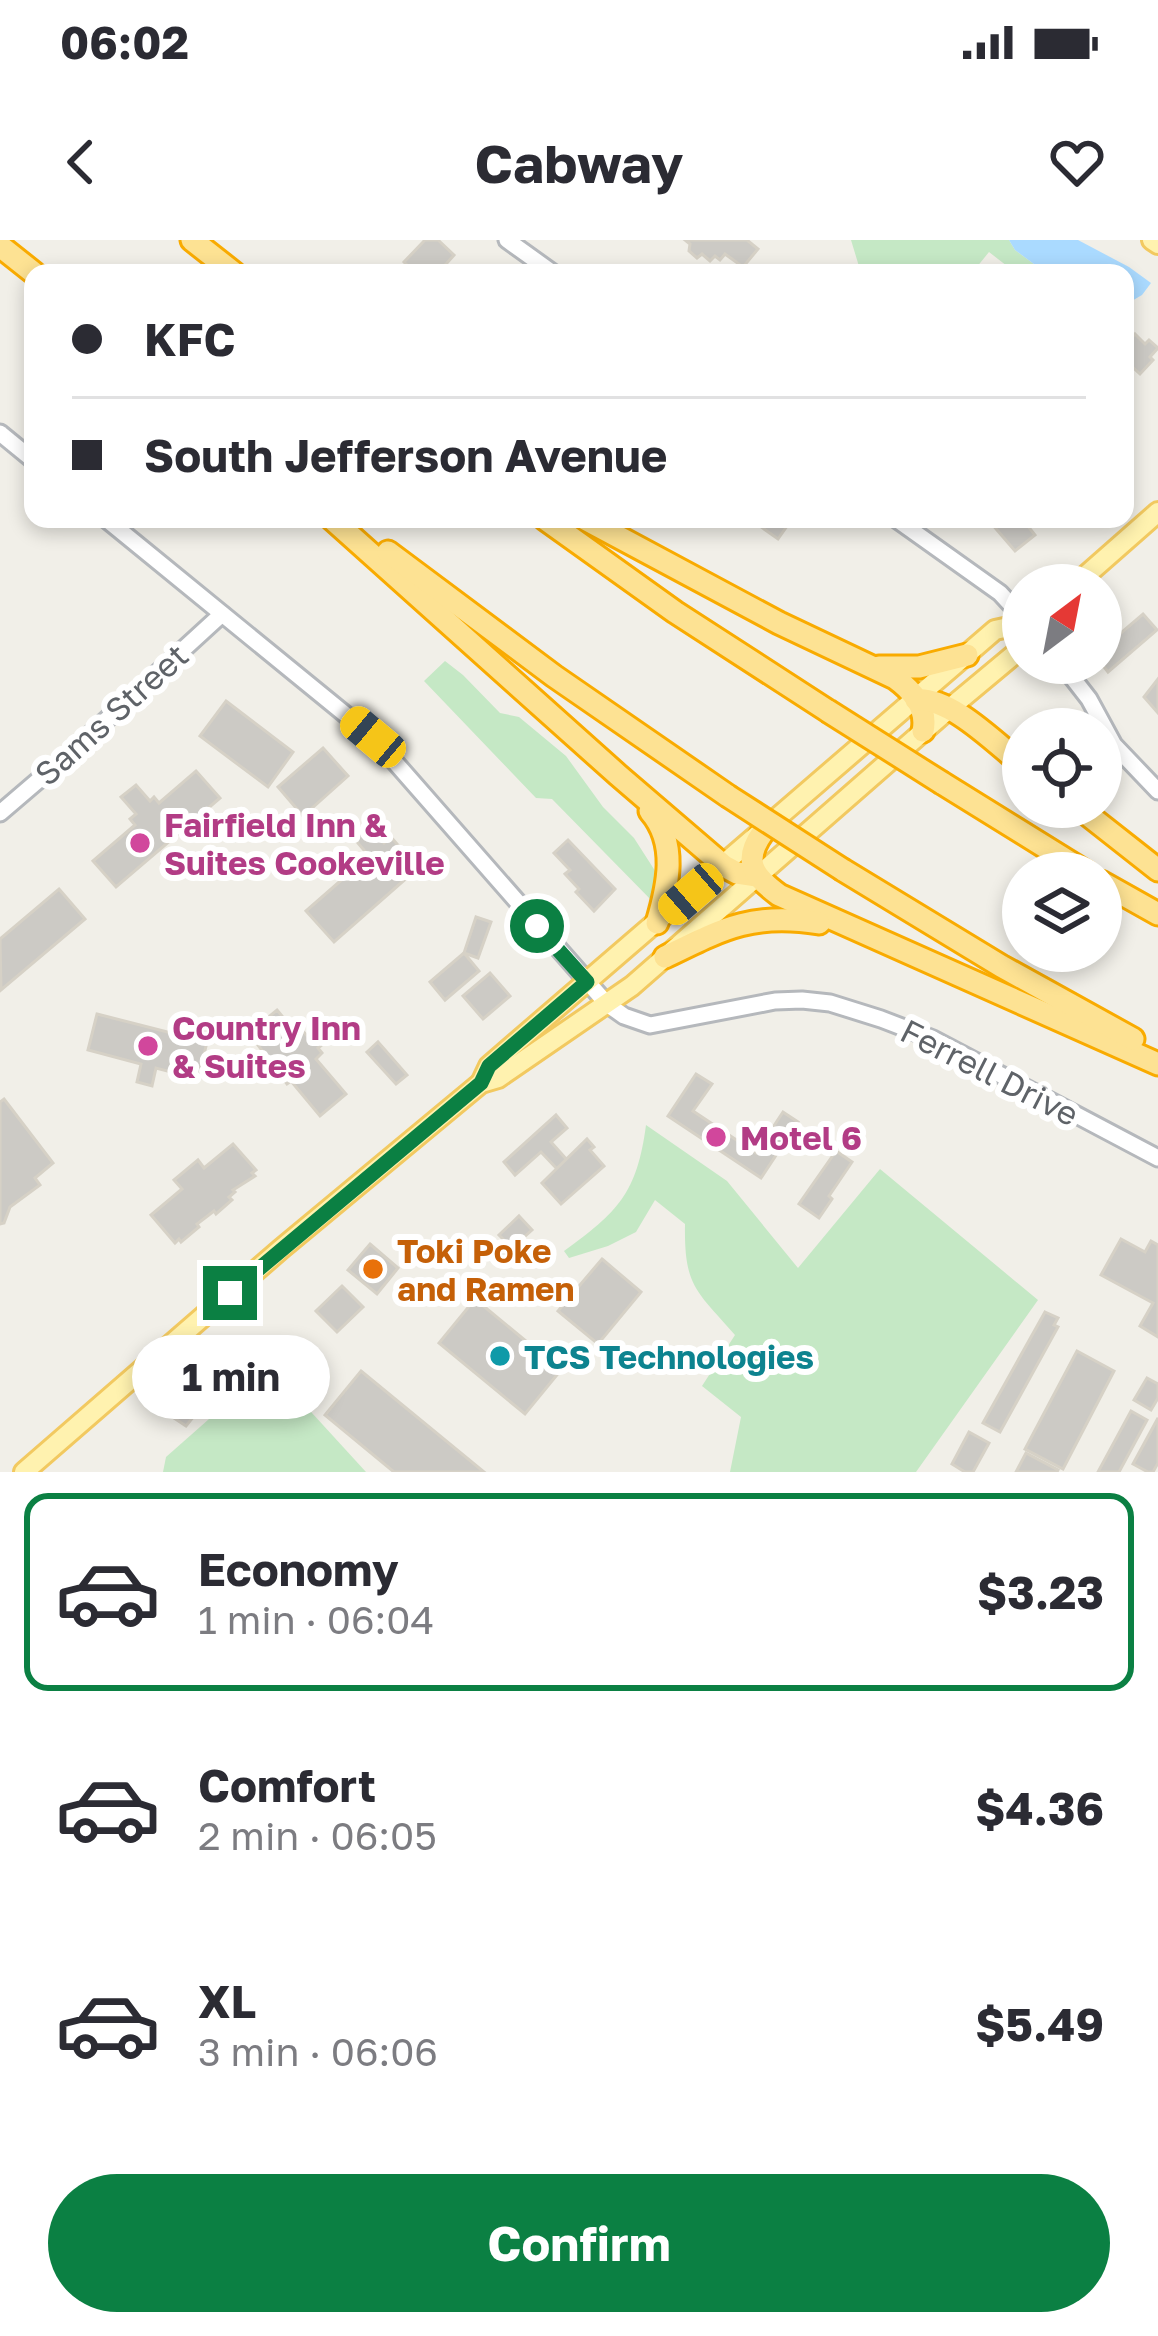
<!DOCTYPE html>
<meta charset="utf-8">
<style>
body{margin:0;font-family:"Golos Text",sans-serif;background:#f7f7f7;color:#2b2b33;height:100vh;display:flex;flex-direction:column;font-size:45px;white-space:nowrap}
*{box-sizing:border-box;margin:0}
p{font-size:39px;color:#7c7c81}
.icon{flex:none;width:66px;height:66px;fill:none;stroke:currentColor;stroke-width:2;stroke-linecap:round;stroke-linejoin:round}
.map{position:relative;height:1232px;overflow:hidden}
.drawer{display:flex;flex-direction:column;background:#fff;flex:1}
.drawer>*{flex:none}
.top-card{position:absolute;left:24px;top:24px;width:1110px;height:264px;border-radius:24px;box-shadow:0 6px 18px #0003;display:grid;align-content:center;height:264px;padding:0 48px;background:#fff}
.needle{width:78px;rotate:32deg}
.buttons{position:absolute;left:1002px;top:324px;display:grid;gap:24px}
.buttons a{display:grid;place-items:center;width:120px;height:120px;border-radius:50%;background:#fff;box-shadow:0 6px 18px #0003;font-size:60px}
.end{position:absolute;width:54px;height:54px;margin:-27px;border:15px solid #0b8043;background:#fff;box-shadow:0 0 0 6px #fff}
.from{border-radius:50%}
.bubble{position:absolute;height:84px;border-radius:42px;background:#fff;box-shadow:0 6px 18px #0003;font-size:39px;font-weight:700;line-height:84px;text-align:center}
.car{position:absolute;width:36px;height:72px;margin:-36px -18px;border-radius:15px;box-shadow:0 0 9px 3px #0007;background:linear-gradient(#f5c518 24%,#345 0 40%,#f5c518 0 76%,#345 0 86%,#f5c518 0)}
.top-card b{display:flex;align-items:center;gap:42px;height:114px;font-size:45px}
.top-card b+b{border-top:3px solid #e1e1e2}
.top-card i{width:30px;height:30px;background:#2b2b33}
ul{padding:21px 0 0;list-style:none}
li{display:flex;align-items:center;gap:36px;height:198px;margin:0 24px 18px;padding:0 24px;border:6px solid transparent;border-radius:24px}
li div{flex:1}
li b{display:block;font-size:45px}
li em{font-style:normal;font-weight:700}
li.on{border-color:#0b8043}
li>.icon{width:108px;height:108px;stroke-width:1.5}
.action{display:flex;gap:24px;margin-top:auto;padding:24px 48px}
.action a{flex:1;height:138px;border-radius:72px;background:#0b8043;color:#fff;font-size:48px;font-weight:700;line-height:138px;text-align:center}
.status{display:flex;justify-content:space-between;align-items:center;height:84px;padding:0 60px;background:#fff;direction:ltr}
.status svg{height:33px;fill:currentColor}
header{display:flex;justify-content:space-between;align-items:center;height:156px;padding:0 48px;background:#fff;font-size:54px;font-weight:700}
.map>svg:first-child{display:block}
.green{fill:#c5e8c5}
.water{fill:#aadaff}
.building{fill:#cccac5;stroke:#d6d1c6;stroke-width:3}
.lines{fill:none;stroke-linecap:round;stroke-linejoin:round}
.minor-casing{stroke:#b5b8bc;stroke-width:21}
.major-casing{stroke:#f2c960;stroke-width:24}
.highway-casing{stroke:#f9ab00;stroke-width:27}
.minor{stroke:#fff;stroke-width:15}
.major{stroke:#fff2af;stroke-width:18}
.highway{stroke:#fde293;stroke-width:21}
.highway-bridge-casing{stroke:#f9ab00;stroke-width:27;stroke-linecap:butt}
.highway-bridge{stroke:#fde293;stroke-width:21}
.route{stroke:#0b8043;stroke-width:15}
.hotel-dot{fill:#d1479c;stroke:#fff;stroke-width:4.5}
.food-dot{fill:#e8710a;stroke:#fff;stroke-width:4.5}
.culture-dot{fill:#0f9aa8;stroke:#fff;stroke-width:4.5}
.labels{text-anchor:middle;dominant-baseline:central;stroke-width:12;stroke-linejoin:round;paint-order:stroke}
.street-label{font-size:33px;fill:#5f6368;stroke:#fff}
.hotel-label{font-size:33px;font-weight:bold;fill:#b23c85;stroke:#fff;text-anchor:start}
.food-label{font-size:33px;font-weight:bold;fill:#c56008;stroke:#fff;text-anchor:start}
.culture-label{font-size:33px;font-weight:bold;fill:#0d838f;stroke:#fff;text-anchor:start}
</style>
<div class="status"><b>06:02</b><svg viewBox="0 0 49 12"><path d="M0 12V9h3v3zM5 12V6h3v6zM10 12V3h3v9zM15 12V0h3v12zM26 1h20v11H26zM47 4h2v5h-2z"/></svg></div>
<header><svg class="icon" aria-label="back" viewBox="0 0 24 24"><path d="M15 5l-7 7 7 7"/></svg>Cabway<svg class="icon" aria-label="heart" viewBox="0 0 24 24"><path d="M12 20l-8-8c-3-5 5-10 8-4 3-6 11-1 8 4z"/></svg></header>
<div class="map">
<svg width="1158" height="1232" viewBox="0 0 1158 1232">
<rect width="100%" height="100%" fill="#f1efe8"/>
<g class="green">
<polygon points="851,0 1009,0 1015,10 1046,33 1016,33 989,12 972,33 861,33"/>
<polygon points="445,421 463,435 500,473 519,477 566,516 603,567 634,598 659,637 656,665 552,559 536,558 424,441"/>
<path d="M 646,885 L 727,941 L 798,1028 L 880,929 L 1038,1060 L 916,1232 L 730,1232 L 741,1177 L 702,1146 L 735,1095 C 696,1050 684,1047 685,984 L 655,960 L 636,992 L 608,1006 L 569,1018 L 564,1011 C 618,972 637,953 646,885 Z"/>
<polygon points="269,1126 366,1232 163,1232 166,1217"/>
</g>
<polygon class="water" points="1009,0 1078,0 1129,27 1151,43 1142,55 1125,65 1125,33 1046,33 1015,10"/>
<g class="building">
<polygon points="425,0 438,0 454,15 438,33 415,33 404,22"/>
<polygon points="685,0 747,0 758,9 743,27 725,14 720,20 715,16 710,21 702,14 697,18 689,11 690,4"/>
<polygon points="1135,94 1145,104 1149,100 1158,108 1150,117 1153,120 1140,134 1125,120 1125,105"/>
<polygon points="750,279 792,279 778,299"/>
<polygon points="993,279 1023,280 1035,295 1015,311 991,283"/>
<polygon points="1143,374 1157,390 1108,432 1101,423 1101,410"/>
<polygon points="1158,439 1158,473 1144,457"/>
<polygon points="226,461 293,512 268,547 200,496"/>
<polygon points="323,508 348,536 303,576 278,547"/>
<polygon points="196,531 220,558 116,647 93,621 135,585 130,579 136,574 121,557 136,545 150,561 154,557 159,563"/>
<polygon points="367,583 384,603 391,597 418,628 334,702 306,671 369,616 352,596"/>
<polygon points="568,600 615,649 594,671 576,652 579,649 565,634 570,630 554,613"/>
<polygon points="59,649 85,679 1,750 0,699"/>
<polygon points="476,677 491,682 478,718 464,713"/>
<polygon points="464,713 479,731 445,760 430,742"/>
<polygon points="490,733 510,756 483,779 463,756"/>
<polygon points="277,770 296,793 301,789 309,798 325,786 333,796 318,808 322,813 316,819 346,854 320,876 291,841 287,844 249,793"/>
<polygon points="97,774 207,802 198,839 156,828 152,846 137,842 141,824 88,810"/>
<polygon points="378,802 407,835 396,844 367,812"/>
<polygon points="696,834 712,844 693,871 756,913 783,872 798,882 761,938 668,876"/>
<polygon points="4,859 53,923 35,938 40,945 10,967 4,983 0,984 0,862"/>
<polygon points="556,875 567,888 551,902 567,920 557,929 541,912 515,935 504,922"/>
<polygon points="587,899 594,907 590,910 604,926 561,964 542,943"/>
<polygon points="233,904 256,930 252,933 255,936 233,950 235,952 229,957 232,960 216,974 214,971 197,984 199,987 181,1002 179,999 175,1003 151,975 182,949 174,940 198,920 204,928"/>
<polygon points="836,911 852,922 829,956 832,959 819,978 799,964"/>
<polygon points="519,976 532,990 512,1008 499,995"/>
<polygon points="1121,999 1145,1012 1151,1001 1158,1005 1158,1097 1140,1086 1153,1063 1101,1035"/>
<polygon points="370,1004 398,1028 377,1054 348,1030"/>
<polygon points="602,1019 641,1052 598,1104 558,1071"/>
<polygon points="342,1046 363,1067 337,1092 316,1071"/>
<polygon points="475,1059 561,1130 525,1174 439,1103"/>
<polygon points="1045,1072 1058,1078 1054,1085 1058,1087 1000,1192 983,1183"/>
<polygon points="1077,1111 1114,1131 1063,1229 1025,1209"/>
<polygon points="361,1131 484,1232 394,1232 325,1175"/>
<polygon points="1147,1138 1158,1144 1158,1158 1151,1170 1134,1160"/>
<polygon points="197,1140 209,1148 202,1158 206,1161 186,1186 165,1172 175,1157 187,1165 195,1153 191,1150"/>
<polygon points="1131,1171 1147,1180 1119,1232 1098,1232"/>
<polygon points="1158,1178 1158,1223 1153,1232 1148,1232 1133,1224"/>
<polygon points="969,1192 989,1203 973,1232 965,1232 952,1224"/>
<polygon points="1026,1213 1058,1230 1057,1232 1016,1232"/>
</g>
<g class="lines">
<defs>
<g id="minor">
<polyline points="507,0 553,33"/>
<polyline points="0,193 33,220"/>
<polyline points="106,279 373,497 607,764 624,776 650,785 775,761 802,760 830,763 881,779 933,799 1158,918"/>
<polyline points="896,279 1000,353 1023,378"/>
<polyline points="1061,423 1089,459 1114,505 1158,551"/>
<polyline points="0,573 69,514 222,374"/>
</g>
<g id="major">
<polyline points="1152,0 1158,4"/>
<polyline points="1075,345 1158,272"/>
<polyline points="481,843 489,826 995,390 1023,384"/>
<polyline points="24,1232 281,1009 481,843 498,838 632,746 950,468 1016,413 1023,397"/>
</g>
<g id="highway">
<polyline points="192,0 234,33"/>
<polyline points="0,6 34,33"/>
<polyline points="332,279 618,535 724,626 737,633 757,636"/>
<polyline points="545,279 675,372 828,471"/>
<path d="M 585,279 L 779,383 L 895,438 C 913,451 928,468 923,491"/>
<polyline points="388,312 554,436 728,556"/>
<polyline points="879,427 919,427 967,415"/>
<path d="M 916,460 C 951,457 996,504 1023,525"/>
<polyline points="942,543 1087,633"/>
<polyline points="1078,567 1158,630"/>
<path d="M 650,571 C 678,603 668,646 657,683"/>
<path d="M 763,592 C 742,621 753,636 779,655 L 1158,824"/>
<polyline points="843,630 1001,726 1133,799"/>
<polyline points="1101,642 1158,674"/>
<path d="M 665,717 C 722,689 753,672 819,683"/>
</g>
</defs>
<use href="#minor" class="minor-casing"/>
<use href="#major" class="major-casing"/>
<use href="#highway" class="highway-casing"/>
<use href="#minor" class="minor"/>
<use href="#major" class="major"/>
<use href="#highway" class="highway"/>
<defs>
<g id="highway-bridge">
<polyline points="828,471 942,543"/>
<polyline points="728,556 843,630"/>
</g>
</defs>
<use href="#highway-bridge" class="highway-bridge-casing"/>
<use href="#highway-bridge" class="highway-bridge"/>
</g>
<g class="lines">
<polyline class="route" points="230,1053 481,843 489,826 587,742 537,686"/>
</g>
<g class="hotel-dot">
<circle cx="140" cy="603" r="12"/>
<circle cx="148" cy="806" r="12"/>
<circle cx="716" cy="897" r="12"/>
</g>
<circle class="food-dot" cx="373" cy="1029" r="12"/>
<circle class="culture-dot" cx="500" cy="1116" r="12"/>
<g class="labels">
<g class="street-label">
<text transform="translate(111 474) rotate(-42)">Sams Street</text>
<text transform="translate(990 832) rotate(27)">Ferrell Drive</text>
</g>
<g class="hotel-label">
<text x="164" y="584">Fairfield Inn &amp;<tspan x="164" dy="38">Suites Cookeville</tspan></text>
<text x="172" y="787">Country Inn<tspan x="172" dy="38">&amp; Suites</tspan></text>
<text x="740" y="897">Motel 6</text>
</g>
<g class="food-label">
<text x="397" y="1010">Toki Poke<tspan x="397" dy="38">and Ramen</tspan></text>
</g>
<g class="culture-label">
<text x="524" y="1116">TCS Technologies</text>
</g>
</g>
</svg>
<div class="buttons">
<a><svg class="needle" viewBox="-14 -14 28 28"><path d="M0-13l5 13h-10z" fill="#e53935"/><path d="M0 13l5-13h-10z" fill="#7c7c81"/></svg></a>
<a><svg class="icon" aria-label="locate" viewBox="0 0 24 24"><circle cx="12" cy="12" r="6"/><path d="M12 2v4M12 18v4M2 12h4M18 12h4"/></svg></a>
<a><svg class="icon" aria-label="layers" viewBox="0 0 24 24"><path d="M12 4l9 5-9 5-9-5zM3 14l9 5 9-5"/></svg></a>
</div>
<i class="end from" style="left:537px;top:686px"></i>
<i class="end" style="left:230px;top:1053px"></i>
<div class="bubble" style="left:132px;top:1095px;width:198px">1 min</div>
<i class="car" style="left:373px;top:497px;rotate:310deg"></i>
<i class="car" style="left:691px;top:654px;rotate:229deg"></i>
<div class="top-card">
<b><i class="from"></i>KFC</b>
<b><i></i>South Jefferson Avenue</b>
</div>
</div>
<section class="drawer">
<ul>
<li class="on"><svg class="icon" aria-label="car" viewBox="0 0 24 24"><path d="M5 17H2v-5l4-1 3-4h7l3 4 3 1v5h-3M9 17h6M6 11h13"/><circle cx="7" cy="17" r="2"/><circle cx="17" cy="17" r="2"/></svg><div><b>Economy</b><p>1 min · 06:04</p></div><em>$3.23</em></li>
<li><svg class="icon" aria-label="car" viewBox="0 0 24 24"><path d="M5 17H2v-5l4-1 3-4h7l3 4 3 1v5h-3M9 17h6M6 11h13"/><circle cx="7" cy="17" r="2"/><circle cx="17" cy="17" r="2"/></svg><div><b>Comfort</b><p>2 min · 06:05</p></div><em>$4.36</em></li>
<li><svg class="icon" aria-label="car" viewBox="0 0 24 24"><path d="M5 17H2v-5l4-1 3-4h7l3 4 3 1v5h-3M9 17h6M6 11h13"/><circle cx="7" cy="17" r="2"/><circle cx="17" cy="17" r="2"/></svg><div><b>XL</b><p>3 min · 06:06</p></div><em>$5.49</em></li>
</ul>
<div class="action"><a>Confirm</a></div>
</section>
